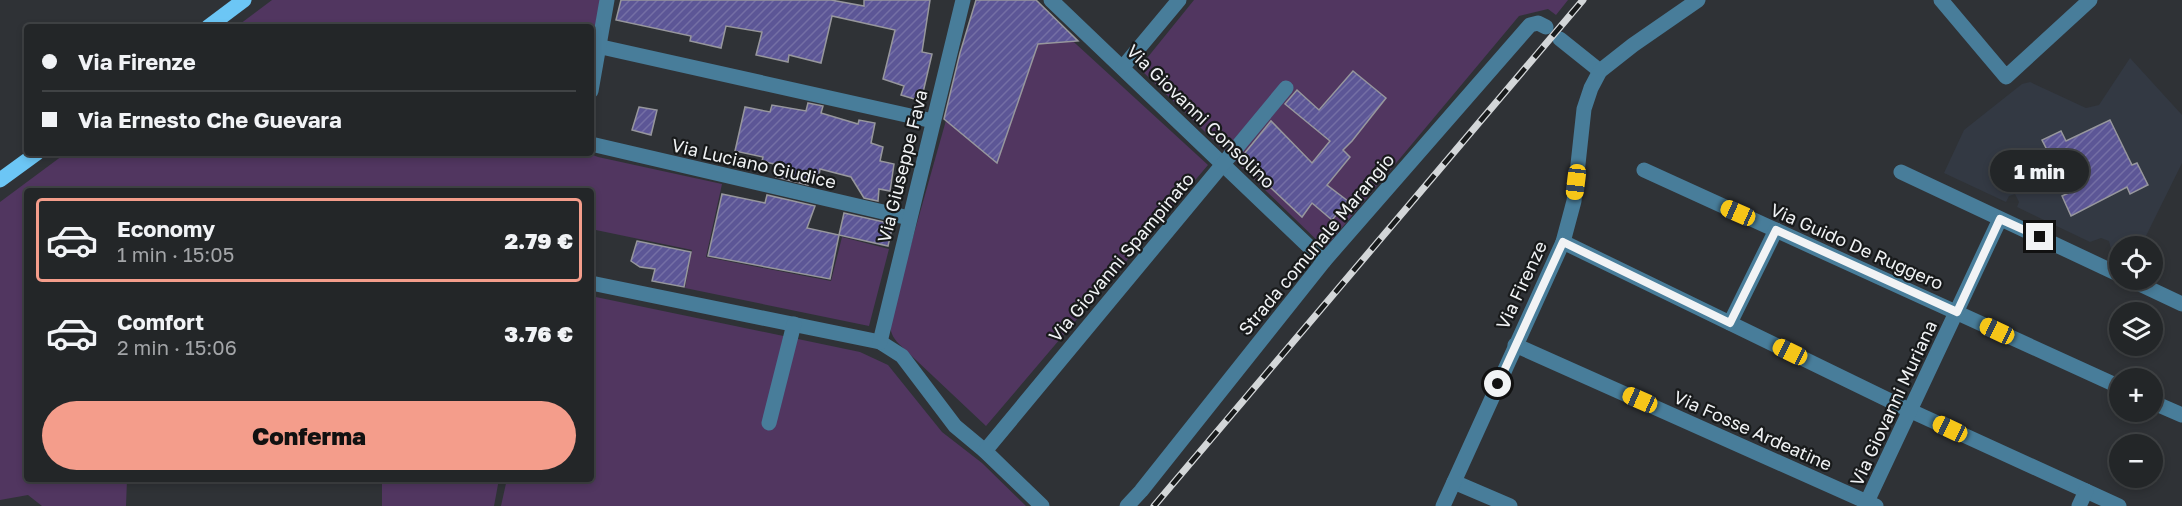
<!DOCTYPE html>
<html lang="it">
<meta charset="utf-8">
<style>
body{margin:0;font-family:"Golos Text",sans-serif;background:#2b2e30;color:#f1f3f6;height:100vh;display:flex;flex-direction:column;font-size:22px;white-space:nowrap}
*{box-sizing:border-box;margin:0}
p{font-size:20px;color:#a3a5a8}
.icon{flex:none;width:33px;height:33px;fill:none;stroke:currentColor;stroke-width:2;stroke-linecap:round;stroke-linejoin:round}
.map{position:relative;flex:1;overflow:hidden}
.details{position:absolute;left:24px;top:188px;width:570px;height:294px;display:flex;flex-direction:column;background:#232628;border-radius:6px;box-shadow:0 3px 9px #0003,0 0 0 2px #404345}
.details>*{flex:none}
.hud{position:absolute;left:24px;top:24px;width:570px;height:132px;border-radius:6px;box-shadow:0 3px 9px #0003,0 0 0 2px #404345;display:grid;align-content:center;height:132px;padding:0 18px;background:#232628}
.fabs{position:absolute;left:2109px;top:236px;display:grid;gap:12px}
.fabs a{display:grid;place-items:center;width:54px;height:54px;border-radius:50%;background:#232628;box-shadow:0 3px 9px #0003,0 0 0 2px #404345;font-size:30px}
.end{position:absolute;width:27px;height:27px;margin:-14px;border:8px solid #f1f3f5;background:#111;box-shadow:0 0 0 3px #111}
.from{border-radius:50%}
.bubble{position:absolute;height:42px;border-radius:21px;background:#232628;box-shadow:0 3px 9px #0003,0 0 0 2px #404345;font-size:20px;font-weight:800;line-height:42px;text-align:center}
.car{position:absolute;width:18px;height:36px;margin:-18px -9px;border-radius:8px;box-shadow:0 0 4px 2px #0007;background:linear-gradient(#f5c518 24%,#345 0 40%,#f5c518 0 76%,#345 0 86%,#f5c518 0)}
.hud b{display:flex;align-items:center;gap:21px;height:57px;font-size:22px}
.hud b+b{border-top:2px solid #404345}
.hud i{width:15px;height:15px;background:#f1f3f6}
ul{padding:10px 0 0;list-style:none}
li{display:flex;align-items:center;gap:18px;height:84px;margin:0 12px 9px;padding:0 6px;border:3px solid transparent;border-radius:6px}
li div{flex:1}
li b{display:block;font-size:22px}
li em{font-style:normal;font-weight:800}
li.on{border-color:#f49d8b}
li>.icon{width:54px;height:54px;stroke-width:1.5}
.button{display:flex;gap:12px;margin-top:auto;padding:12px 18px}
.button a{flex:1;height:69px;border-radius:36px;background:#f49d8b;color:#111;font-size:24px;font-weight:800;line-height:69px;text-align:center}
.map>svg:first-child{display:block}
.built{fill:#333943}
.green{fill:#513660}
.building{fill:url(#building-hatch);stroke:#97979d;stroke-width:1.5}
.lines{fill:none;stroke-linecap:round;stroke-linejoin:round}
.minor{stroke:#487d9a;stroke-width:15}
.major{stroke:#6cc6f5;stroke-width:15}
.rail-casing{stroke:#d3d6d8;stroke-width:7}
.rail{stroke:#181a1b;stroke-width:4.5;stroke-dasharray:14;stroke-linecap:butt}
.route{stroke:#f1f3f5;stroke-width:8}
.labels{text-anchor:middle;dominant-baseline:central;stroke-width:4.5;stroke-linejoin:round;paint-order:stroke}
.street-label{font-size:18px;fill:#f1f3f5;stroke:#181a1b}
</style>
<div class="map">
<svg width="2182" height="506" viewBox="0 0 2182 506">
<defs>
<pattern id="building-hatch" width="6" height="6" patternUnits="userSpaceOnUse" patternTransform="scale(1.5)"><rect width="6" height="6" fill="#5c5696"/><path d="M-1 1l2-2M0 6l6-6M5 7l2-2" fill="none" stroke="#746fa5"/></pattern>
</defs>
<rect width="100%" height="100%" fill="#2f3236"/>
<polygon class="built" points="2130,58 2182,115 2182,163 2141,246 2120,246 2119,256 2112,253 2109,241 2101,238 2090,242 2017,207 2019,202 2015,194 2009,196 2006,202 1944,173 1964,130 2022,84 2030,82 2086,108 2099,105"/>
<g class="green">
<polygon points="272,0 601,0 591,56 591,27 236,27"/>
<path d="M 980,0 L 1028,0 L 1208,165 L 986,426 L 899,344 C 885,330 891,319 895,301 Z"/>
<polygon points="1194,0 1568,0 1556,15 1548,9 1519,16 1325,248 1139,68"/>
<polygon points="66,153 588,153 598,157 722,184 706,257 831,281 842,237 889,249 869,326 685,288 692,250 591,229 591,190 27,190 27,478 127,479 126,506 42,506 28,495 0,500 0,202"/>
<polygon points="591,296 860,352 888,365 942,432 982,463 1026,506 501,506 507,479 591,478"/>
<polygon points="340,479 499,479 494,506 382,506 382,479"/>
</g>
<g class="building">
<polygon points="621,0 831,0 864,6 864,0 930,0 922,52 932,54 921,101 901,95 904,86 883,79 895,30 832,16 821,63 789,55 788,62 756,55 762,32 726,26 721,48 690,41 691,36 616,20"/>
<polygon points="976,0 1036,0 1078,41 1038,44 997,163 944,119 960,53"/>
<polygon points="1353,71 1386,98 1352,141 1343,150 1350,157 1327,185 1348,201 1332,220 1312,203 1302,217 1240,159 1271,121 1312,163 1330,141 1285,104 1297,90 1319,110"/>
<polygon points="808,103 823,106 821,113 858,124 859,120 875,123 871,143 883,147 880,161 894,164 890,191 879,189 878,201 864,198 851,177 820,169 819,176 810,174 808,185 776,177 778,165 762,161 763,157 735,151 745,107 770,112 772,105 806,111"/>
<polygon points="639,107 657,110 651,135 632,130"/>
<polygon points="2110,120 2132,165 2137,163 2148,185 2130,194 2127,187 2071,216 2062,196 2069,193 2042,140 2061,131 2066,141"/>
<polygon points="722,194 765,203 767,195 815,206 807,228 839,235 830,279 708,256"/>
<polygon points="844,213 893,224 888,246 839,235"/>
<polygon points="637,241 691,252 684,287 652,281 655,269 640,267 631,261"/>
</g>
<g class="lines">
<g class="minor">
<polyline points="1051,0 1324,261"/>
<polyline points="1941,0 2006,77 2090,0"/>
<polyline points="1560,39 1600,71"/>
<polyline points="597,46 933,121"/>
<polyline points="1123,67 1179,0"/>
<polyline points="591,91 607,0"/>
<polyline points="591,144 909,218"/>
<polyline points="1644,170 2120,387"/>
<polyline points="1901,172 2120,275"/>
<polyline points="1563,242 1911,411 2119,506"/>
<polyline points="2129,279 2182,304"/>
<polyline points="591,283 880,342 902,356 955,426 985,451 1042,506"/>
<polyline points="1730,323 1776,230"/>
<polyline points="880,342 963,0"/>
<polyline points="1515,345 1876,506"/>
<polyline points="2152,402 2182,415"/>
<polyline points="769,423 794,324"/>
<polyline points="985,451 1286,88"/>
<polyline points="1454,482 1510,506"/>
<polyline points="1127,506 1141,491 1324,261 1530,25 1538,23 1546,27"/>
<polyline points="1443,506 1563,242 1574,201 1584,109 1591,88 1600,71 1633,45 1698,0"/>
<polyline points="1865,506 2000,219"/>
<polyline points="2079,506 2086,491"/>
</g>
<g class="major">
<polyline points="208,27 244,0"/>
<polyline points="0,180 37,153"/>
</g>
<defs>
<polyline id="rail" points="1154,506 1583,0"/>
</defs>
<use href="#rail" class="rail-casing"/>
<use href="#rail" class="rail"/>
</g>
<g class="lines">
<polyline class="route" points="1498,384 1563,242 1730,323 1776,230 1957,312 2000,219 2040,237"/>
</g>
<g class="labels">
<g class="street-label">
<text transform="translate(1201 116) rotate(44)">Via Giovanni Consolino</text>
<text transform="translate(754 163) rotate(13)">Via Luciano Giudice</text>
<text transform="translate(902 166) rotate(-76)">Via Giuseppe Fava</text>
<text transform="translate(1316 244) rotate(-50)">Strada comunale Marangio</text>
<text transform="translate(1857 246) rotate(24)">Via Guido De Ruggero</text>
<text transform="translate(1121 257) rotate(-50)">Via Giovanni Spampinato</text>
<text transform="translate(1521 285) rotate(-65)">Via Firenze</text>
<text transform="translate(1893 403) rotate(-65)">Via Giovanni Muriana</text>
<text transform="translate(1753 430) rotate(24)">Via Fosse Ardeatine</text>
</g>
</g>
</svg>
<div class="fabs">
<a><svg class="icon" aria-label="locate" viewBox="0 0 24 24"><circle cx="12" cy="12" r="6"/><path d="M12 2v4M12 18v4M2 12h4M18 12h4"/></svg></a>
<a><svg class="icon" aria-label="layers" viewBox="0 0 24 24"><path d="M12 4l9 5-9 5-9-5zM3 14l9 5 9-5"/></svg></a>
<a>+</a>
<a>−</a>
</div>
<i class="end from" style="left:1498px;top:384px"></i>
<i class="end" style="left:2040px;top:237px"></i>
<div class="bubble" style="left:1990px;top:150px;width:99px">1 min</div>
<i class="car" style="left:1576px;top:182px;rotate:187deg"></i>
<i class="car" style="left:1738px;top:213px;rotate:294deg"></i>
<i class="car" style="left:1997px;top:331px;rotate:295deg"></i>
<i class="car" style="left:1790px;top:352px;rotate:296deg"></i>
<i class="car" style="left:1640px;top:400px;rotate:294deg"></i>
<i class="car" style="left:1950px;top:429px;rotate:295deg"></i>
<div class="hud">
<b><i class="from"></i>Via Firenze</b>
<b><i></i>Via Ernesto Che Guevara</b>
</div>
<section class="details">
<ul>
<li class="on"><svg class="icon" aria-label="car" viewBox="0 0 24 24"><path d="M5 17H2v-5l4-1 3-4h7l3 4 3 1v5h-3M9 17h6M6 11h13"/><circle cx="7" cy="17" r="2"/><circle cx="17" cy="17" r="2"/></svg><div><b>Economy</b><p>1 min · 15:05</p></div><em>2.79 €</em></li>
<li><svg class="icon" aria-label="car" viewBox="0 0 24 24"><path d="M5 17H2v-5l4-1 3-4h7l3 4 3 1v5h-3M9 17h6M6 11h13"/><circle cx="7" cy="17" r="2"/><circle cx="17" cy="17" r="2"/></svg><div><b>Comfort</b><p>2 min · 15:06</p></div><em>3.76 €</em></li>
</ul>
<div class="button"><a>Conferma</a></div>
</section>
</div>
